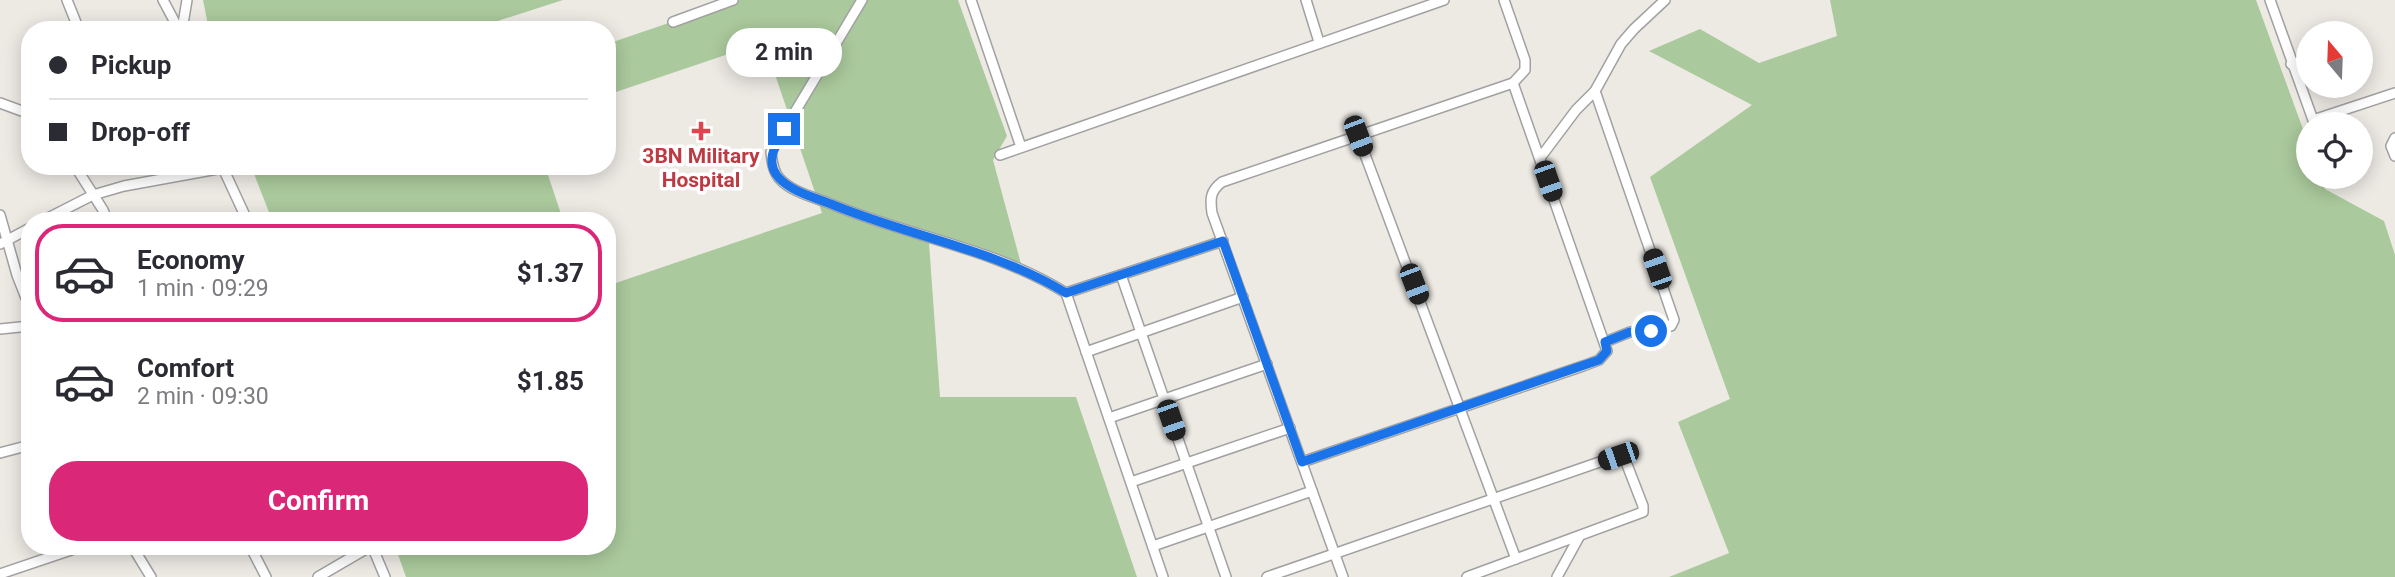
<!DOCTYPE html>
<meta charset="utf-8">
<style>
body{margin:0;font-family:Roboto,sans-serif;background:#f2f2f3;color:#2b2b33;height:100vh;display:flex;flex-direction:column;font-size:26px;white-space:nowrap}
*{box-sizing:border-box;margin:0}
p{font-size:23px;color:#7c7c81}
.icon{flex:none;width:38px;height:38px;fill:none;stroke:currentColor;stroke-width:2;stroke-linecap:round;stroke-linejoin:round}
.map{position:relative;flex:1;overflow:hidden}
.details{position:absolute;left:21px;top:212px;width:595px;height:343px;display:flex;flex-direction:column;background:#fff;border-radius:28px;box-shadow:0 4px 18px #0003}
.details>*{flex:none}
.top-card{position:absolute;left:21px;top:21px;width:595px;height:154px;border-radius:28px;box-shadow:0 4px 18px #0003;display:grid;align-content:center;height:154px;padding:0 28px;background:#fff}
.needle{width:46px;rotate:341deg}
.buttons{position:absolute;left:2296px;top:21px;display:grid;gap:14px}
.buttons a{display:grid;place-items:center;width:77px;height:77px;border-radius:50%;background:#fff;box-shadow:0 4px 18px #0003;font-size:35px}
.end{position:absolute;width:32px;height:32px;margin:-16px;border:9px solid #1a73e8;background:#fff;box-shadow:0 0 0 4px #fff}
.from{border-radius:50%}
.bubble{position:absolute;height:49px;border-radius:24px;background:#fff;box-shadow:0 4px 18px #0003;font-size:23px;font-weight:700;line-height:49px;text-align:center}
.car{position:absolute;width:21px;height:42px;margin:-21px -10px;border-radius:9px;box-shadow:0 0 5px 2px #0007;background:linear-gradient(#222 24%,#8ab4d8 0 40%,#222 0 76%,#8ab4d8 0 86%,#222 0)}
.top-card b{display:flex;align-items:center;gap:24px;height:66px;font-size:26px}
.top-card b+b{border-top:2px solid #e1e1e2}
.top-card i{width:18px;height:18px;background:#2b2b33}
ul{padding:12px 0 0;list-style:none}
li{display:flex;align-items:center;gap:21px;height:98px;margin:0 14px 10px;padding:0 14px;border:4px solid transparent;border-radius:28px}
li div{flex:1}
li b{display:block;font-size:26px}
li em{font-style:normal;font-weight:700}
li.current{border-color:#db2777}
li>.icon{width:63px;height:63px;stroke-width:1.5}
.cta{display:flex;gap:14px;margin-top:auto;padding:14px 28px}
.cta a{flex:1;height:80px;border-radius:28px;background:#db2777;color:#fff;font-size:28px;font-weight:700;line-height:80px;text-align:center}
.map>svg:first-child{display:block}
.forest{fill:#aac99c}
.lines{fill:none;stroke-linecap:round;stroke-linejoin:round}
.minor-casing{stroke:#a1a1a1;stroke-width:12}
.minor{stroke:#fff;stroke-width:9}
.route{stroke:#1a73e8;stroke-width:9}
.health-dot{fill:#e0444e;stroke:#fff;stroke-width:2.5}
.labels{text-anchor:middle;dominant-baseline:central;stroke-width:7;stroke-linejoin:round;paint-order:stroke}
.health-label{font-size:21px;font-weight:bold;fill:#be3a42;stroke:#fff}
</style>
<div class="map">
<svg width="2395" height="577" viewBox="0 0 2395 577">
<rect width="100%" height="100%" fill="#edeae4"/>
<g class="forest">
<polygon points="203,0 563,0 482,26 483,30 209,30"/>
<polygon points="736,0 958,0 1007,136 993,160 1021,264 929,243 940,397 1076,397 1137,577 406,577 395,546 607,546 607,286 822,213 764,42 607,95 607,44"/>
<polygon points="1830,0 2256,0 2308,143 2308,177 2320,177 2325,189 2384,221 2395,255 2395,577 1669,577 1729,553 1678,422 1730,399 1650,177 1752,105 1649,51 1700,29 1759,63 1837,36"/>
<polygon points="251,166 545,166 563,220 272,220"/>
</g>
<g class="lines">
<defs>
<g id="minor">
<polyline points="67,0 79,30"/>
<polyline points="163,0 179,30"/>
<path d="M 862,0 L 771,152 C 772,161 773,171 779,178 C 791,192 814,197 831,204 C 908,236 994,248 1066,293 L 1163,577"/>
<polyline points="971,0 1021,147"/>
<polyline points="1306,0 1319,42"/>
<polyline points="2270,0 2313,120 2395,93"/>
<polyline points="673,22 733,0"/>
<polyline points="182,30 187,0"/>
<polyline points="2291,64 2308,59"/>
<polyline points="1595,91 1674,320 1671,326 1651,331 1630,332 1605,342"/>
<polyline points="0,103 30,114"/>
<polyline points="1358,136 1516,559"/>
<polyline points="2395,138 2391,146 2395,156"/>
<polyline points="1000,155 1444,0"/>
<polyline points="1540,158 1576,110 1595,91 1621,44 1634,29 1665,0"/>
<polyline points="75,166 103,210 107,220"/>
<polyline points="222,166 247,220"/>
<polyline points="0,215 17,275 30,308"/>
<polyline points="44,220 93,195 124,186 223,168"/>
<polyline points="0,244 30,228"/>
<polyline points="1121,275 1226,577"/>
<polyline points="1066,293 1223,241"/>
<polyline points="0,329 30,326"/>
<polyline points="1086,352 1243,297"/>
<polyline points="1109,418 1267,364"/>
<polyline points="0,453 30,445"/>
<polyline points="1302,462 1583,366 1599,360 1607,351 1513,83"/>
<polyline points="1131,482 1290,428"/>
<polyline points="132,546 151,577"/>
<polyline points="250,546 266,577"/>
<polyline points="372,546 385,577"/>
<polyline points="1153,546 1312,491"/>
<polyline points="0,574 83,546"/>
<polyline points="318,577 371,546"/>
<polyline points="1267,577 1617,456 1624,457 1643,506 1643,512 1467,577"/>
<path d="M 1343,577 L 1212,213 C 1210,199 1210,191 1222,182 L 1513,83 L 1525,70 L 1525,60 L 1504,0"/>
<polyline points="1557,577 1579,537"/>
</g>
</defs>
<use href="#minor" class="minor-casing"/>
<use href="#minor" class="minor"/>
</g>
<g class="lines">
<path class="route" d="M 784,129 C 776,144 764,162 779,178 C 792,192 814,197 831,204 C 908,236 994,249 1066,293 L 1223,241 L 1302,462 L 1599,360 L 1607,351 L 1605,342 L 1630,332 L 1651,331"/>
</g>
<path class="health-dot" d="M697.5 120.5h7v7h7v7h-7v7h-7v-7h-7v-7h7z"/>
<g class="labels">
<g class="health-label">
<text x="701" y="156">3BN Military<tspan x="701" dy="24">Hospital</tspan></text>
</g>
</g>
</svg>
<div class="buttons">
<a><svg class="needle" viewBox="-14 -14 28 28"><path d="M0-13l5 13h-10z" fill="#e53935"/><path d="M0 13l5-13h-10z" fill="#7c7c81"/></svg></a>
<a><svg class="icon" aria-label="locate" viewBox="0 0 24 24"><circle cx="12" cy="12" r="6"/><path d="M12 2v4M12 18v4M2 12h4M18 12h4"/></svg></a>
</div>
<i class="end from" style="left:1651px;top:331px"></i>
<i class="end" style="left:784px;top:129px"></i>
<div class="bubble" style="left:726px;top:28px;width:116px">2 min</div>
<i class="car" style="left:1358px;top:136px;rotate:159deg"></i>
<i class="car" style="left:1548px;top:181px;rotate:161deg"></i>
<i class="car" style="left:1657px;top:269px;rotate:341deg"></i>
<i class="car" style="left:1414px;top:284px;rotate:159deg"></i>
<i class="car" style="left:1171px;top:420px;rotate:161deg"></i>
<i class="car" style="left:1618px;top:456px;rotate:251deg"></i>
<div class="top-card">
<b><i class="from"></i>Pickup</b>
<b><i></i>Drop-off</b>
</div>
<section class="details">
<ul>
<li class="current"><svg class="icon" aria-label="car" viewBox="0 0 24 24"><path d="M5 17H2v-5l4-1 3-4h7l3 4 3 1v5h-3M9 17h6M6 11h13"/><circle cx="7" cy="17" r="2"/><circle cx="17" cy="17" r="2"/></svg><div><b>Economy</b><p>1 min · 09:29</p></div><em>$1.37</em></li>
<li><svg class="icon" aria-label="car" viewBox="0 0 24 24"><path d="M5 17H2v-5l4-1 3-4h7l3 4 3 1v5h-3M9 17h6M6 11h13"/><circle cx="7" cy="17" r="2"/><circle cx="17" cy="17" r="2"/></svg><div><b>Comfort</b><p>2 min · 09:30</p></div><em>$1.85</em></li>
</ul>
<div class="cta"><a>Confirm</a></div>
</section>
</div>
